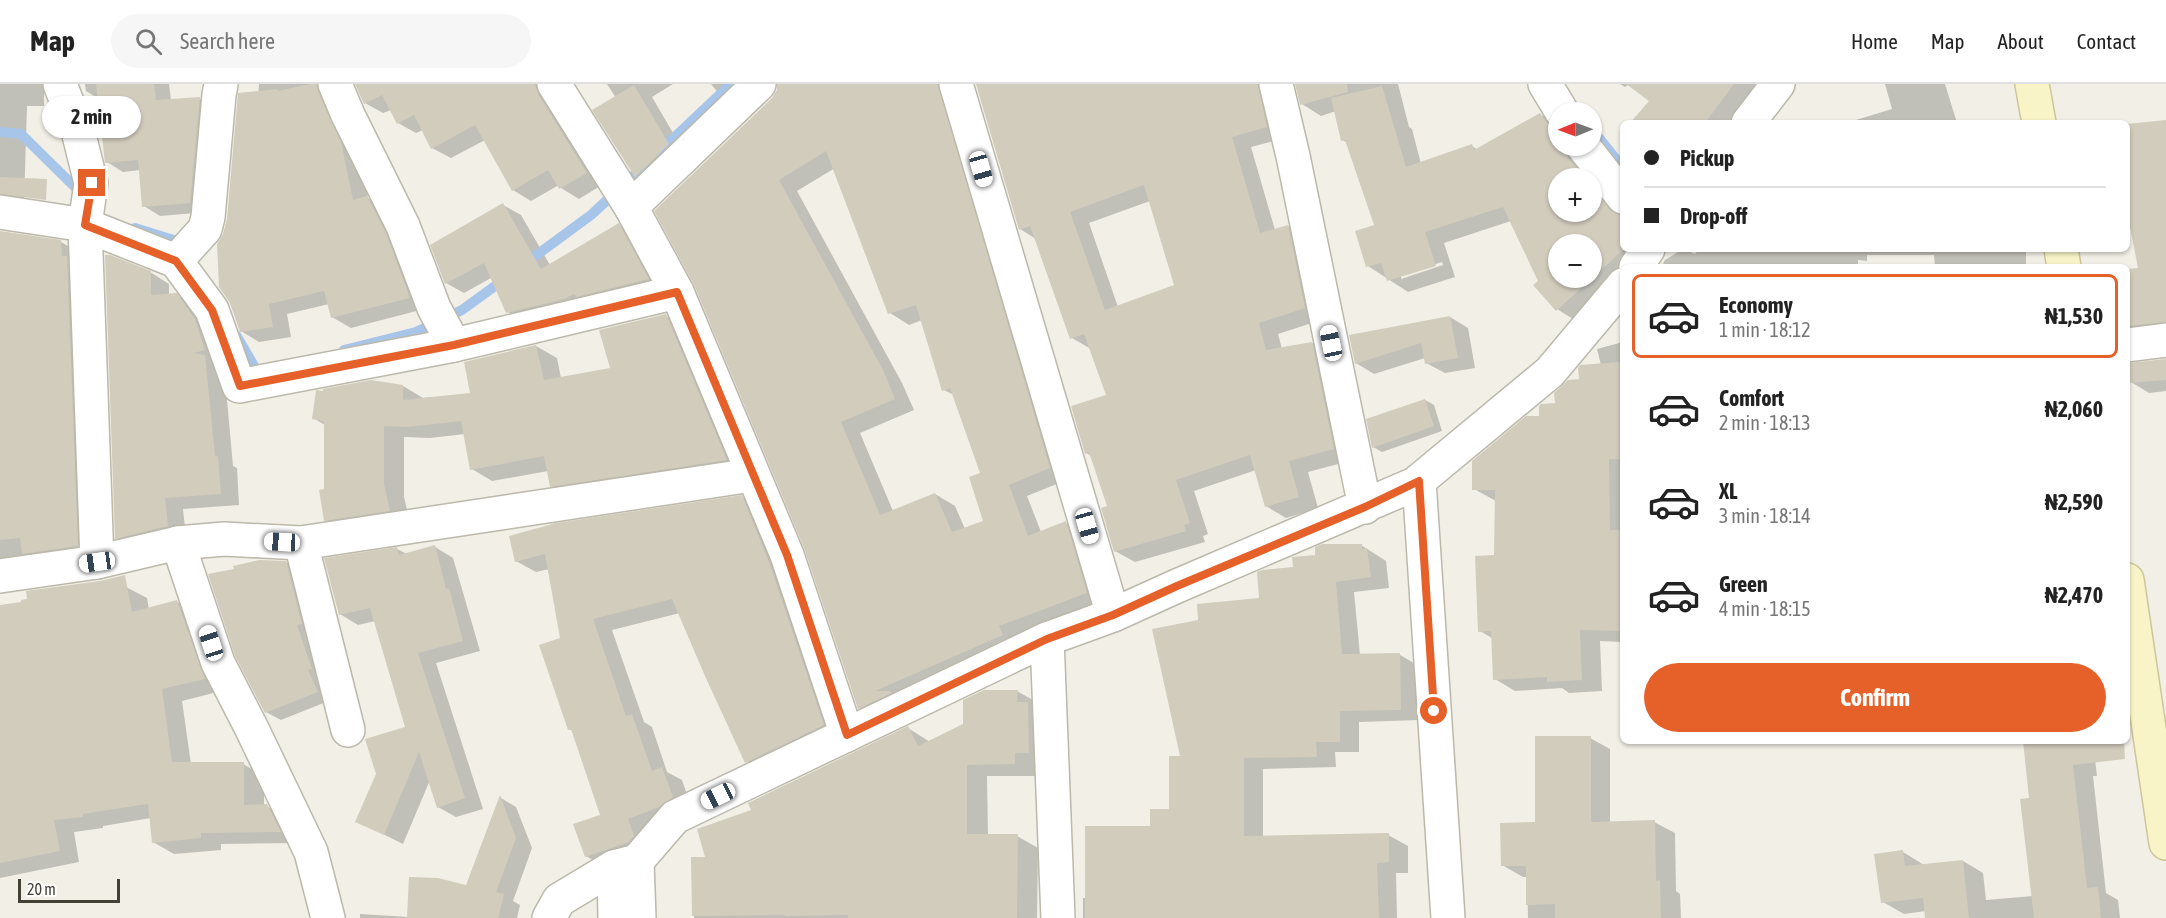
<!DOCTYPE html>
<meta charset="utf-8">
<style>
body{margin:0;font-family:"Asap Condensed",sans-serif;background:#f6f6f6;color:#222;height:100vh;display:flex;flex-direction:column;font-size:22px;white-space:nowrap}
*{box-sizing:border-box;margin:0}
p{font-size:20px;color:#767676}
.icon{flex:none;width:33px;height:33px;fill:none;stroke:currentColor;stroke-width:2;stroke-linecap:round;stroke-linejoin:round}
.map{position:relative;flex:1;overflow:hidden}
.side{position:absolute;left:1620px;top:180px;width:510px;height:480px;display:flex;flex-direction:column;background:#fff;border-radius:9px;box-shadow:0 2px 4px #0004}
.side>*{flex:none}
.banner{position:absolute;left:1620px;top:36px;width:510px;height:132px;border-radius:9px;box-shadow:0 2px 4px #0004;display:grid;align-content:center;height:132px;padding:0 24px;background:#fff}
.needle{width:39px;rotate:269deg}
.buttons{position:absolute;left:1548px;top:18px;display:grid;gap:12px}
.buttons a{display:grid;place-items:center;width:54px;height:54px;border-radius:50%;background:#fff;box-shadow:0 2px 4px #0004;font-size:30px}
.scale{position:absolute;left:18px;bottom:15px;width:102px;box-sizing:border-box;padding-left:6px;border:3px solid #434036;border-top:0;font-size:16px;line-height:21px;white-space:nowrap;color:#434036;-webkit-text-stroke:4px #fff;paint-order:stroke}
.end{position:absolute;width:27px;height:27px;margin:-14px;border:8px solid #e66029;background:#fff;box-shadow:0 0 0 3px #fff}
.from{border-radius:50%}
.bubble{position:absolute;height:42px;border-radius:21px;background:#fff;box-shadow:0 2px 4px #0004;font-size:20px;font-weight:700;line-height:42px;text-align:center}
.car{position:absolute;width:18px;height:36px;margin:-18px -9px;border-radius:8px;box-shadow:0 0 4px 2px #0007;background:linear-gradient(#fff 24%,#345 0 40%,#fff 0 76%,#345 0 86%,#fff 0)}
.banner b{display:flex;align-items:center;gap:21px;height:57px;font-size:22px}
.banner b+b{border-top:2px solid #e0e0e0}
.banner i{width:15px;height:15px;background:#222}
ul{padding:10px 0 0;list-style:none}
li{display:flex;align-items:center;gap:18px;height:84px;margin:0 12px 9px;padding:0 12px;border:3px solid transparent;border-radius:9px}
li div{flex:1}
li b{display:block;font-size:22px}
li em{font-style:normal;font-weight:700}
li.selected{border-color:#e66029}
li>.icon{width:54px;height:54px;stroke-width:1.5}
.action{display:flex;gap:12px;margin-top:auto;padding:12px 24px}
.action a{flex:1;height:69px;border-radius:36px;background:#e66029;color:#fff;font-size:24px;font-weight:700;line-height:69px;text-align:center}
header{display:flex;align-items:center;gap:36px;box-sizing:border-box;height:84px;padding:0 30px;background:#fff;border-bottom:2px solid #e0e0e0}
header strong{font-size:28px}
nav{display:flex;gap:33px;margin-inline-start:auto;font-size:21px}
.search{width:420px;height:54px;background:#f6f6f6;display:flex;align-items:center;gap:15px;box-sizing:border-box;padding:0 21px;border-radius:33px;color:#767676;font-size:22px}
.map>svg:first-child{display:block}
.shadow{fill:#0003;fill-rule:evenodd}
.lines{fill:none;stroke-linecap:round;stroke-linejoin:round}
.stream{stroke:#a7c5e9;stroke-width:10}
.building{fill:#d2ccbd;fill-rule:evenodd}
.street-casing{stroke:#bcb8aa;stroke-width:36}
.secondary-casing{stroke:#cdc699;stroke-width:36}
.street{stroke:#fff;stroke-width:33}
.secondary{stroke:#f9f4c8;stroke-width:33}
.route{stroke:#e66029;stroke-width:8}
</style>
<header>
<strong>Map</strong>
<div class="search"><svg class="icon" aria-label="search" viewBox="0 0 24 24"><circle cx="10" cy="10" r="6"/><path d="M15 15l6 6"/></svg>Search here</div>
<nav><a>Home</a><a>Map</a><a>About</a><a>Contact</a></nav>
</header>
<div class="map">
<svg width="2166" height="834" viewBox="0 0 2166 834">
<rect width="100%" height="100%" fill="#f1efe6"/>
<g class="shadow">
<polygon points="0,0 44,0 44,22 27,22 24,119 0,125"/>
<polygon points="85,0 169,0 171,16 200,15 216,24 207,128 160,132 144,122 140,86 123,88 107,78 99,15 86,7"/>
<polygon points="259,0 338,0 359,70 368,114 385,124 428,224 351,244 332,233 329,220 287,230 291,253 259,258 241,247"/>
<polygon points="357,0 555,0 605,99 579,115 561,104 559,101 531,117 513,106 485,56 451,74 432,64 423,46 416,49 398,39 391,26 383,29 365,19"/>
<polygon points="607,0 673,0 652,13 686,71 653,103 636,92 594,26 616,14"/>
<polygon points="711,0 760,0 738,22 720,11"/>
<path d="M 779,0 L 961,0 L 1069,395 L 1027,412 L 1041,448 L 1066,439 L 1085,450 L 1106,520 L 879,635 L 859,624 L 806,463 L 696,200 L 779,5 ZM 835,84 L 890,229 L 909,241 L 922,236 L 944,306 L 954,311 L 982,390 L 984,438 L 965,445 L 955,422 L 935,410 L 893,427 L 860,349 L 914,326 L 902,299 L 797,107 Z"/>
<path d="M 977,0 L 1281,0 L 1286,54 L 1251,63 L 1275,146 L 1288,142 L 1307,154 L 1324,235 L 1278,250 L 1282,265 L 1312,259 L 1331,271 L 1353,376 L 1308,388 L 1318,424 L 1286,434 L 1266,422 L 1256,386 L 1194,407 L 1208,450 L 1203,452 L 1205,458 L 1135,478 L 1115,467 L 1109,423 L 1092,372 L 1086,369 L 1108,312 L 1091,265 L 1072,254 L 1036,155 L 1020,145 ZM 1150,117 L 1176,202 L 1118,223 L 1089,139 Z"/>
<path d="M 1297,0 L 1398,0 L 1409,43 L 1412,45 L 1421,80 L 1472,62 L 1478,66 L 1540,30 L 1558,41 L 1558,62 L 1577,62 L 1623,131 L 1623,165 L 1654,165 L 1576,237 L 1557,225 L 1539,197 L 1511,137 L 1444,159 L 1455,193 L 1408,208 L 1368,182 L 1376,142 L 1348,59 L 1342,56 L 1336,27 L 1321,32 L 1302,20 ZM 1558,94 L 1592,94 L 1592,128 L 1558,128 ZM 1558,160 L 1592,160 L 1592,194 L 1558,194 ZM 1442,178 L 1443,181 L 1401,195 L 1401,191 Z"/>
<polygon points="1620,0 1757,0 1729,39 1638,39 1651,16 1629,0 1625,3"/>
<polygon points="1885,0 1945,0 1957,39 1846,39 1892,25"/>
<polygon points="2166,37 2166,249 2144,252 2127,242 2127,187 2148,184 2127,121 2127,42"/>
<polygon points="503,121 521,131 550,181 619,141 636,151 665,205 525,238 508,228 491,194 464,209 446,199 432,162"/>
<polygon points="0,148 61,158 80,169 96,472 0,487"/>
<polygon points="1683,165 1695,170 1699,165 2026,165 2026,183 1935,183 1934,171 1867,171 1867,177 1858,176 1858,183 1666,183 1663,179 1665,176"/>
<polygon points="150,188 169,200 169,211 176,211 195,222 224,283 233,382 237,384 239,421 183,425 186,453 135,464 116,454"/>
<polygon points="666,232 686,243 746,387 572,413 551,402 548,387 492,397 472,385 465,350 430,354 404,353 404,413 410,438 346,447 326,436 325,341 313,334 403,302 423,314 472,310 536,262 557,274 561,294 612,285"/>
<polygon points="1450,233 1468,244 1475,284 1445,289 1426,279 1425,274 1374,290 1356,279"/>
<polygon points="1623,258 1623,558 1600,557 1602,607 1569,609 1562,604 1515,607 1495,595 1492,554 1480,547 1496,472 1496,417 1474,405 1541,333 1580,296 1601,281 1597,265"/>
<polygon points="2166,278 2166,307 2149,309 2131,298"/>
<polygon points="1425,316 1434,321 1442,347 1382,368 1373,363"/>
<polygon points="741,413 761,425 843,652 766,689 747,677 680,529 612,546 644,638 652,643 667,688 682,696 692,725 606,784 586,772 602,732 573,647 569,645 562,555 549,485 536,488 516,477"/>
<polygon points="1361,461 1386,477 1389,504 1354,508 1360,571 1400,571 1419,582 1420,636 1359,638 1359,668 1335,668 1336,683 1263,685 1263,753 1388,751 1408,762 1408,789 1396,789 1397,834 1083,834 1083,814 1087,814 1151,743 1170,727 1182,673 1200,537 1261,515 1294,484 1317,472"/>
<polygon points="435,463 453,474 480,567 436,579 483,725 456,733 438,723 430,696 403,760 357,737 407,644 375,537 358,541 340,530 397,465 407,470"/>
<polygon points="286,478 300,487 331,616 281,636 266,628 236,486"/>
<polygon points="126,503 147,514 149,525 177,518 198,530 225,606 182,617 191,680 243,680 264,692 264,721 287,733 300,759 221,760 221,766 174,770 153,758 151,734 103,742 103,744 74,748 79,778 0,794 0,523"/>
<polygon points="1017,607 1038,619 1036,692 987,692 988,752 1017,752 1038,764 1037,834 694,834 693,774 707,774 753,727 908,644 930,658 965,641"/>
<polygon points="1590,654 1610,665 1610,739 1654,738 1675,749 1676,807 1680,810 1681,834 1528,834 1527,793 1523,793 1502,781 1537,740"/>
<polygon points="2024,657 2097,657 2093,657 2097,692 2093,692 2106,809 2118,816 2120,834 1926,834 1926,827 1904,830 1883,818 1903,768 1924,781 1963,777 1983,789 1986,816 2033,812 2031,715"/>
<polygon points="501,714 516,723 532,764 513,817 520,821 517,834 360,834 360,830 409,833 467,802"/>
</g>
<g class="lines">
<g class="stream">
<polyline points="1592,45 1623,84"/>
<polyline points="0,48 21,50 83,111"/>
<polyline points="659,68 731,0"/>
<polyline points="135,144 180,158 183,163"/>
<polyline points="523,181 591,131 643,83"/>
<polyline points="236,251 257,287 265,285"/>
<polyline points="344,266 416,248 462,226 506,194"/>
</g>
</g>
<g class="building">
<polygon points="96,0 154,0 156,16 200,13 190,119 142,123 138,76 105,79"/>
<polygon points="310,0 317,0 318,7 341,58 353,116 367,112 386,149 410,214 331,234 324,207 269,220 273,243 240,248 230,219 219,203 217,160 223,150 227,135 238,9 278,5 278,7"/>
<polygon points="355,0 535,0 538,10 587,89 559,105 548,86 512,107 475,41 431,65 414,31 397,40 382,11 364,20"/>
<path d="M 777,0 L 938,0 L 1050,384 L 1009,401 L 1028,452 L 1066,437 L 1087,509 L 999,542 L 1003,551 L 875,607 L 890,607 L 891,609 L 858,625 L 804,464 L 694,201 L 654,127 L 772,14 L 777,6 ZM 826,67 L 888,230 L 916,221 L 942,307 L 950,304 L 980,389 L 969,393 L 983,437 L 952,448 L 935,409 L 880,431 L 841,338 L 895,315 L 883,286 L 779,96 Z"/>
<path d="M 976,0 L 1258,0 L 1267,43 L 1232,53 L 1260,149 L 1288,141 L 1305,224 L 1259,239 L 1266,266 L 1312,258 L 1334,365 L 1289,377 L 1299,413 L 1265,423 L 1250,371 L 1176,396 L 1190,439 L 1184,441 L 1186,447 L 1114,468 L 1101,424 L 1107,422 L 1089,368 L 1085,370 L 1071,322 L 1106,311 L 1084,250 L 1070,255 L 1030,142 L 1019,146 ZM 1144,101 L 1174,201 L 1105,226 L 1070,128 Z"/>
<polygon points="1295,0 1347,0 1348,8 1300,21"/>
<polygon points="1626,0 1734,0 1705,39 1630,39 1649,17"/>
<polygon points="634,1 669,60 635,93 592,26"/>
<path d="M 1382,2 L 1406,83 L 1472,60 L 1474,66 L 1540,29 L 1546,38 L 1553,44 L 1558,46 L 1558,62 L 1565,62 L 1568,74 L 1585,94 L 1558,94 L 1558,128 L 1592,128 L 1592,103 L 1609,125 L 1616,130 L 1623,131 L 1623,166 L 1556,227 L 1533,201 L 1538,197 L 1503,123 L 1425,148 L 1436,182 L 1387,197 L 1381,179 L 1366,183 L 1355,147 L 1374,141 L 1345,56 L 1341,57 L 1331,14 ZM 1558,160 L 1592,160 L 1592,194 L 1558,194 Z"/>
<polygon points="2166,36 2166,238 2127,242 2127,185 2138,184 2127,128 2127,40"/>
<polygon points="0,93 47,95 46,116 0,110"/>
<polygon points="503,119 541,185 619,139 649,195 576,213 575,210 561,216 506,229 484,179 445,200 430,161"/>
<polygon points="0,147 61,156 62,172 67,172 78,462 22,470 20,454 0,456"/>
<polygon points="105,171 110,171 151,187 151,211 177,209 195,235 205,266 194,269 205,271 215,372 218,372 221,410 165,414 168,442 115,455"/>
<polygon points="666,230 727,376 550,403 544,372 470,386 461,337 408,343 384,342 384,400 390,427 324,437 319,406 324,405 324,337 312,335 316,306 323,307 323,305 371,296 403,301 403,316 470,309 464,278 536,261 544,296 610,284 599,246"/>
<polygon points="1450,232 1458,274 1425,280 1421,259 1355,280 1349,251"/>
<polygon points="2166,275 2166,296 2129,299 2128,279"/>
<polygon points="1620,278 1623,290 1623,375 1609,375 1610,446 1623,446 1623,547 1580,546 1582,596 1547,598 1547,593 1493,596 1491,547 1478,548 1475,472 1494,471 1495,406 1472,406 1472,377 1526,332 1539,332 1539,322 1541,320 1555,319 1554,309 1568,296 1579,295 1578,284 1580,281"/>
<polygon points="1425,315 1434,342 1372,364 1366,335"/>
<polygon points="742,411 769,478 824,641 745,679 705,592 672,515 593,535 626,632 632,630 652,687 662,683 673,713 659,723 628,735 634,752 629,758 585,773 573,740 600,731 571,645 568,646 539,561 560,554 545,470 515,478 509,452 556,439"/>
<polygon points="1322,460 1362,460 1362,465 1367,464 1371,493 1336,498 1342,570 1400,569 1401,626 1340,627 1340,658 1316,658 1317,673 1244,674 1244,752 1389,749 1389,778 1377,779 1379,834 1085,834 1085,742 1150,742 1150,725 1169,725 1169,672 1180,672 1152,545 1198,536 1197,520 1259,514 1257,488 1262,486 1293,483 1292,473 1315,471 1315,463"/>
<polygon points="435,461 446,505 449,504 463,557 418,569 465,714 437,724 419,668 384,751 355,738 376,690 365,655 405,643 370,524 339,531 324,474 397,463 399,471"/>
<polygon points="259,476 286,477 302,540 297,541 312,585 308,586 318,608 265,629 235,572 208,490 234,485 233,482"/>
<polygon points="125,491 132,528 177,516 205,595 162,605 172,678 244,678 244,721 267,720 281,748 201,749 201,754 152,759 148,720 83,730 83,733 54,736 60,767 0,779 0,521 21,518 21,516 27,515 26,507 100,497"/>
<polygon points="984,606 1018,606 1017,618 1028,618 1029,669 1015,669 1015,680 967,681 967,750 1018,750 1017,834 848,834 848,831 785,832 785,831 692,832 691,773 705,773 697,745 751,726 748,719 908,642 918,662 963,640 963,616"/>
<polygon points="1535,652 1591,652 1591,738 1655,736 1656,797 1660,796 1661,834 1555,834 1555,820 1526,821 1526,782 1501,782 1500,739 1535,738"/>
<polygon points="2023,657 2124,657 2125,675 2073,681 2087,804 2098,803 2101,834 2034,834 2020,715 2029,714"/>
<polygon points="500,711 516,754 496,808 504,810 498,834 407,834 409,793 438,794 466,801"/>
<polygon points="1903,766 1905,782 1963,776 1969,834 1925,834 1923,814 1881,819 1874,770"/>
</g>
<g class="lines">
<defs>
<g id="street">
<polyline points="60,0 78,47 91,99 85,141 97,478"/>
<polyline points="335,0 348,31 403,142 434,224 454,261"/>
<polyline points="554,0 631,123 677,208 787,471 847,651"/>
<polyline points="956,0 1113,531"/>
<polyline points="1276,0 1293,72 1365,423"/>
<polyline points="1545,0 1562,28"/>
<polyline points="1748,39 1778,0"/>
<polyline points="1583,62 1623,113"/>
<polyline points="631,123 759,0"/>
<polyline points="0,128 85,141 176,177 212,226 239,302 454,261 677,208"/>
<polyline points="176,177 205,145 208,133 219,11 221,0"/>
<polyline points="1636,183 1648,165"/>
<polyline points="2127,261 2166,256"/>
<polyline points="1419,397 1448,834"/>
<polyline points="178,459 218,579 251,643 311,768 328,834"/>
<polyline points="301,459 348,646"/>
<polyline points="0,492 97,478 178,459 224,455 301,459 752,391"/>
<polyline points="1047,555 1058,834"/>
<polyline points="637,777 639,834"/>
<polyline points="614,783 615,834"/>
<polyline points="549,834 559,816 614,783 637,777 675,733 1047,555 1113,531 1177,502 1415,400 1550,288 1623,201"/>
</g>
<g id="secondary">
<polyline points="2032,0 2039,39"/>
<polyline points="2061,165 2064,183"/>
<polyline points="2127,496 2166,759"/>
</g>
</defs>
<use href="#street" class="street-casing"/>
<use href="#secondary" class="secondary-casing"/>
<use href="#street" class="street"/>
<use href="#secondary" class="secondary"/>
</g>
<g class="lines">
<polyline class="route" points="92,99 85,141 176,177 212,226 240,302 454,261 677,208 787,471 847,651 1047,555 1113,531 1177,502 1365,423 1419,397 1434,627"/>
</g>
</svg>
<div class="buttons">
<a><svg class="needle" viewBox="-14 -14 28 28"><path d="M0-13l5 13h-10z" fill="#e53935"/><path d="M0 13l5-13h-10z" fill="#767676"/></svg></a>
<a>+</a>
<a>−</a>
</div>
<div class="scale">20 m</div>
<i class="end from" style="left:1434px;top:627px"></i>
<i class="end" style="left:92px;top:99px"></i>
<div class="bubble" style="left:42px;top:12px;width:99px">2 min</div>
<i class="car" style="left:981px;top:85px;rotate:164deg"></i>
<i class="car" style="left:1331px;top:259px;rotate:348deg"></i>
<i class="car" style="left:1087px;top:442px;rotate:164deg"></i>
<i class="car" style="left:282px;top:458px;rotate:273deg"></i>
<i class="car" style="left:97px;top:478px;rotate:262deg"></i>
<i class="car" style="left:211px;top:559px;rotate:342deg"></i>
<i class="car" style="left:718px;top:712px;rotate:244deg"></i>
<div class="banner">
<b><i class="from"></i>Pickup</b>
<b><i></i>Drop-off</b>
</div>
<section class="side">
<ul>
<li class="selected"><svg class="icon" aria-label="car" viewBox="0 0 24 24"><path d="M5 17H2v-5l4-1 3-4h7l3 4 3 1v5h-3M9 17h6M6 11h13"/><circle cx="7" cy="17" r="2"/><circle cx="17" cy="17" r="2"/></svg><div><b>Economy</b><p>1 min · 18:12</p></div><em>₦1,530</em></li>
<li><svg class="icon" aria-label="car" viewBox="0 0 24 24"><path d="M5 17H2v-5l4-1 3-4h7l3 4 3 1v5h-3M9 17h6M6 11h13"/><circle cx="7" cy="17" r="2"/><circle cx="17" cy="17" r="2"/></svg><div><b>Comfort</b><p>2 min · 18:13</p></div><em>₦2,060</em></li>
<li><svg class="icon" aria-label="car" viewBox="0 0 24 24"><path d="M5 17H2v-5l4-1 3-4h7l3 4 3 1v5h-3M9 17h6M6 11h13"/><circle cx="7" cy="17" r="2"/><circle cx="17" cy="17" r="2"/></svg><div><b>XL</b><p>3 min · 18:14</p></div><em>₦2,590</em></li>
<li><svg class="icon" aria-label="car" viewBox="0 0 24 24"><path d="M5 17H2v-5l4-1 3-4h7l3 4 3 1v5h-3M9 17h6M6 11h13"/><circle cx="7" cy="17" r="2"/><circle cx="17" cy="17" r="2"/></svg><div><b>Green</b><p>4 min · 18:15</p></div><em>₦2,470</em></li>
</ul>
<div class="action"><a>Confirm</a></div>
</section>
</div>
